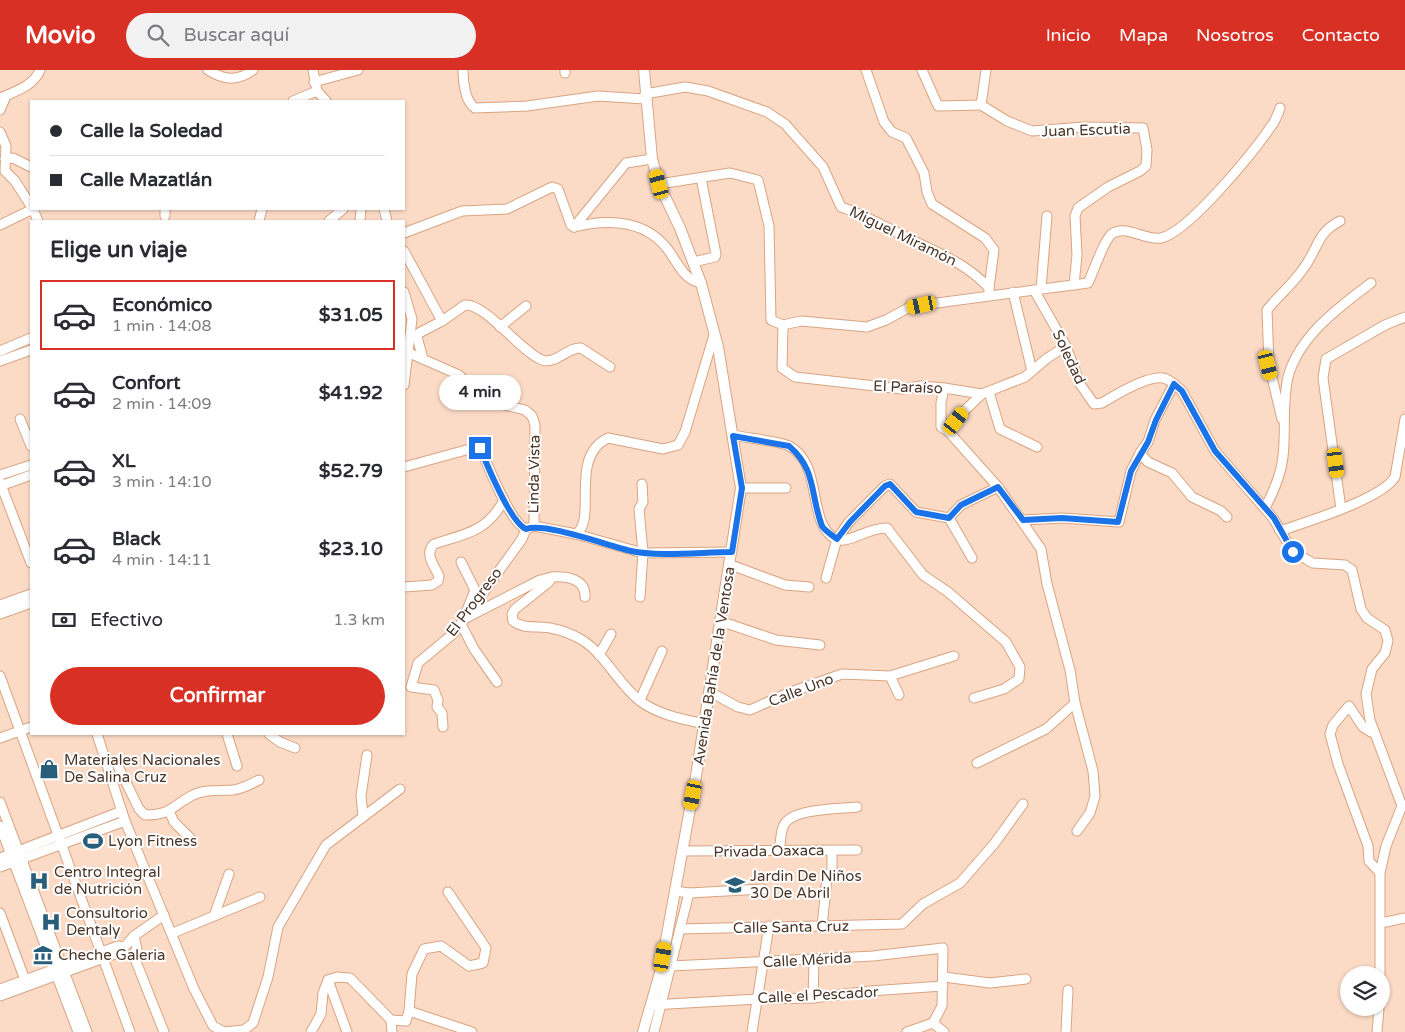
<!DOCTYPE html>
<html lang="es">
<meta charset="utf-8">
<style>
body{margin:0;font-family:"Varela Round",sans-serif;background:#f2f2f3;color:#2b2b33;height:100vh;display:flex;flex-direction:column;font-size:19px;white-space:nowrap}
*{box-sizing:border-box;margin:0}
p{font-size:16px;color:#7c7c81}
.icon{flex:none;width:28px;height:28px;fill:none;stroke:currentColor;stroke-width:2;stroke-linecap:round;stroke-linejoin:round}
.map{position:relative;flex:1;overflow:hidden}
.drawer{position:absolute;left:30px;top:150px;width:375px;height:515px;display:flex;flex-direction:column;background:#fff;border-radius:0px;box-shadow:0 1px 4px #0004}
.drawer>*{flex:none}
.top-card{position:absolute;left:30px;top:30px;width:375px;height:110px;border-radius:0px;box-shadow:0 1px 4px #0004;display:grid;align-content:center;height:110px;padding:0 20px;background:#fff}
.buttons{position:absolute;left:1340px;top:896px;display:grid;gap:10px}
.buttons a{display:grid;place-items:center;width:50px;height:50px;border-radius:50%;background:#fff;box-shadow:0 1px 4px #0004;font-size:25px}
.end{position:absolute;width:22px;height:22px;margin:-11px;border:6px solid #1a73e8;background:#fff;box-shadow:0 0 0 2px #fff}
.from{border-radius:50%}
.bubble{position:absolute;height:35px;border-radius:18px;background:#fff;box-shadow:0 1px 4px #0004;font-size:16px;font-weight:800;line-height:35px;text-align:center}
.car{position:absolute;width:15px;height:30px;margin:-15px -8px;border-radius:6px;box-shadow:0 0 4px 1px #0007;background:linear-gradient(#f5c518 24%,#345 0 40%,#f5c518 0 76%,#345 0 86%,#f5c518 0)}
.top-card b{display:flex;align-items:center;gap:18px;height:48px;font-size:19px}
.top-card b+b{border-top:1px solid #e1e1e2}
.top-card i{width:12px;height:12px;background:#2b2b33}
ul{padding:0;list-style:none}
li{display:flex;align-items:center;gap:15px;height:70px;margin:0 10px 8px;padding:0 10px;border:2px solid transparent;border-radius:0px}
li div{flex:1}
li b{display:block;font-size:19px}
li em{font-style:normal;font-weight:800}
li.active{border-color:#d93025}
li>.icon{width:45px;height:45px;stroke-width:1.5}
h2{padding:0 20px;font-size:22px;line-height:60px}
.pay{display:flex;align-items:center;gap:12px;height:55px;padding:0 20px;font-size:19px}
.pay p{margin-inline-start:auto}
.cta{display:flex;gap:10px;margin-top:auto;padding:10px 20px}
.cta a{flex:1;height:58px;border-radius:30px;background:#d93025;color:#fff;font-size:20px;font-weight:800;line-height:58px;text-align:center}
header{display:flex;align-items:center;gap:30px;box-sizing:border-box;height:70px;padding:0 25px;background:#d93025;color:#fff}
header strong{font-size:24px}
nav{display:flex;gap:28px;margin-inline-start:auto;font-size:18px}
.search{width:350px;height:45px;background:#f2f2f3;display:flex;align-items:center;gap:12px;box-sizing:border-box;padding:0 18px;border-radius:28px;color:#7c7c81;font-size:19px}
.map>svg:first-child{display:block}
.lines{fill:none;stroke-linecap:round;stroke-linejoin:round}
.minor-casing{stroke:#d9a482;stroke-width:11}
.major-casing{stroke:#d9a482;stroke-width:12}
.minor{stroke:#fff;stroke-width:9}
.major{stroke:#fff;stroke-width:10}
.route{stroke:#1a73e8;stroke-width:6}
.labels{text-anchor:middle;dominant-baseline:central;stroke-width:4;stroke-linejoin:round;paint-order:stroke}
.street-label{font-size:15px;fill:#4b3628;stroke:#fff}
.poi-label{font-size:15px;fill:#4b3628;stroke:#fff;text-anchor:start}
</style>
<header>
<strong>Movio</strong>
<div class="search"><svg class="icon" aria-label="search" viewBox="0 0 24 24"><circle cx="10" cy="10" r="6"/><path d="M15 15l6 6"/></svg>Buscar aquí</div>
<nav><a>Inicio</a><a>Mapa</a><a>Nosotros</a><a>Contacto</a></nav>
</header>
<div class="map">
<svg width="1405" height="962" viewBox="0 0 1405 962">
<rect width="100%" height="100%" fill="#fcdbc6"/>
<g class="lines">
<defs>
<g id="minor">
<path d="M 208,0 C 224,10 237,12 253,0"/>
<polyline points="313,0 317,21 326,31"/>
<path d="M 463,0 C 463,11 465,32 475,38 L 527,36 L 598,26 L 645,29"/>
<polyline points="866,0 884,52 892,62 906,68 924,103 927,122 932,134 985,168 994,180 989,218"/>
<polyline points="922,0 938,36 981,35"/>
<polyline points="986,0 981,35 1007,51 1032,61 1084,57 1143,58 1147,80 1146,96 1140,101 1108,117 1078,138 1075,146 1077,185 1074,215"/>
<polyline points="565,3 565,0"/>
<polyline points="314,12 358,0"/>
<path d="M 645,24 L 685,17 L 708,21 L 767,42 L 785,54 L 823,97 L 841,137 C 865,145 885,157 908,168 C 939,184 965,192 989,218 L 989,225"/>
<path d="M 0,28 C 14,22 34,16 40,0"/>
<polyline points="293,31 317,21"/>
<polyline points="0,40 6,26"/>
<polyline points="0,62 6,76 5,101 15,111 31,136"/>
<polyline points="5,89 13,88 31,97"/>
<path d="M 659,114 L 730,103 L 758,110 L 769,156 L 771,250 L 783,255 L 801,251 L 867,257 L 886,250 L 910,237 L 922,235 L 1088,213 C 1093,203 1105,167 1113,163 C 1127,155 1146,171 1161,168 C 1189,162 1255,80 1272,55 C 1276,50 1278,44 1280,38"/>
<polyline points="33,139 38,151"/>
<polyline points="165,139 165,146"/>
<polyline points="384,139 387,151"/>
<polyline points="259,151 262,139"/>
<polyline points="329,151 343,139"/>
<polyline points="360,151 361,139"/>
<polyline points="0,155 33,139"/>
<path d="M 574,157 C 610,148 649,150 671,184 C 679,196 685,210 701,213"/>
<polyline points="574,157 626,93 652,89"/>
<polyline points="404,163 462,141 507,139 552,117 558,119 571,155 574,157"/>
<polyline points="404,181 442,251"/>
<polyline points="693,192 715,187 716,184 701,108"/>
<polyline points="1041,219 1047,146"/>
<path d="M 1034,220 L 1066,276 L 1080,314 L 1094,334 L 1102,333 C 1115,325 1148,305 1163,308 C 1170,309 1176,316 1182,321 L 1215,381 L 1273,448 L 1293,482 L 1313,493 L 1345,495 L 1352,500 L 1361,539 L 1367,548 L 1385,560 L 1388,571 L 1385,583 L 1372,599 L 1366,624 L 1370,650 L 1402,736 L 1386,776 L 1380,803 L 1380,905"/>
<polyline points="404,222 412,249 404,315"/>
<polyline points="1013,222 1032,301"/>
<polyline points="783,255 782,298 795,307 902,319 921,316 944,318 982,324 1025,307 1046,289 1066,276"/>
<polyline points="500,257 526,236"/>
<polyline points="0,281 31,268"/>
<polyline points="407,282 459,305 478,324 496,333 525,340 532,346 535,355 534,456"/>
<path d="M 423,289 L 417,267 L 419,263 L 442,251 L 465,235 C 485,233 520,281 542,290 C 555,295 568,277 581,278 L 610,297"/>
<polyline points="0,291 31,280"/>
<polyline points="1174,314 1155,350 1148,372 1140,383 1148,392 1172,403 1192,427 1221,441 1227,447"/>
<polyline points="944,318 941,333 941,357 948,361"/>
<polyline points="989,322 1000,359 1037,377"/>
<polyline points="982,324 964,341 948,361 998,417 1041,479 1047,514 1070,600 1075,633 1093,701 1095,726 1090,743 1077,761"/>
<polyline points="20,349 31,376"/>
<path d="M 1282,349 L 1269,295 L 1267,240 C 1278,226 1293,214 1303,199 C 1318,180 1316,163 1340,151"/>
<path d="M 733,365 C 746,368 779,371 789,376 C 824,394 806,454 836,469 C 847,475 869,457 887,458 L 923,505 L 948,522 L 1006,572 L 1020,597 L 1019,609 L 1004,619 L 974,628"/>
<path d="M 404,397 L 477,377 L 480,378 C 488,395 510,453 526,459 L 534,456 L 576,464 C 598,449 568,387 608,368 L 663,379 L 678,375 L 685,362 L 714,265"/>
<polyline points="0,405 31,395"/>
<polyline points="0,412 31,493"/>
<polyline points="0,416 31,405"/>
<polyline points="741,418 786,418"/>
<path d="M 1265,438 C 1273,423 1281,404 1283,387 C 1286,361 1282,333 1288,307 C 1299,266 1339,237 1371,213"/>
<polyline points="1341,439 1323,308 1326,289 1385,255 1405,247"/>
<polyline points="949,448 961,435 998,417"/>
<polyline points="1023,450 1062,448 1119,452 1131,401 1140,383"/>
<path d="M 1280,461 C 1306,452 1382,429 1395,407 L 1405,349"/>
<polyline points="576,464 643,483 732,482"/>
<polyline points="461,492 475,520 467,540"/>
<polyline points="731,495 785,515 809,517"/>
<path d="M 552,507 C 567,506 586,509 585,527"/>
<polyline points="826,508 837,469 849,452 885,416 890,414 916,442 949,448 972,488"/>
<path d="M 404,517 L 432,515 L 438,511 L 439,506 C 434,495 424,484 434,474 C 465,464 487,462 504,430"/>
<polyline points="640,527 643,483 639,439 643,432 642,414"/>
<polyline points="0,535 31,524"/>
<polyline points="0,544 31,533"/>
<path d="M 466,548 L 540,510 L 552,507 L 549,512 L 515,539 L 512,544 L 513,551 C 522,559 538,556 550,558 C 561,560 572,564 582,570 C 606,585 618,614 640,631 C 659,645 682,649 705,654"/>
<polyline points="720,551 776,570 820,575"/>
<polyline points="461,554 474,579 497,612"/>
<polyline points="599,585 611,564"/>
<polyline points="0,606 130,962"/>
<polyline points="890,606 899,625"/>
<polyline points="710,622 738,637 750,640 788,623 842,604 890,606 954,586"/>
<polyline points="640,630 662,581"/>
<polyline points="1370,655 1371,662 1363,657 1349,636 1333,655 1330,664 1338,694 1368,776 1369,791 1380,803"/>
<polyline points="443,657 442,643 437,637 438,630 434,620 411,617 418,593 454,563 522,469 526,459"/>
<polyline points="97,664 125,751 194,919 213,956 224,962 244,960 253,953 268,907 278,857 326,775 400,719"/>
<polyline points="227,664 237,696"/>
<polyline points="269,664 280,672 295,678"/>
<polyline points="0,668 31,657"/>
<path d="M 105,688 L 116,692 L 139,739 L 145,745 C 171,745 171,737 191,726 C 204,719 219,721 233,720 C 242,719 251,714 259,710"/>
<polyline points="977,693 1046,659 1075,633"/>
<polyline points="0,732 87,962"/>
<polyline points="169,741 174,752 192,770"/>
<polyline points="363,746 361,726 367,685"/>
<polyline points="0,756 78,962"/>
<polyline points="682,781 857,780"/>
<path d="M 779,781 C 781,773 780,762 784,755 C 792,738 840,739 857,737"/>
<polyline points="0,788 122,741"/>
<polyline points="0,797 125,751"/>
<polyline points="675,821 689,823 763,819"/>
<polyline points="0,843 25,910"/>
<polyline points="214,846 229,804"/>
<polyline points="1381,853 1405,848"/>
<polyline points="822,857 827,807 832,801 832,780"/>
<polyline points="680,859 902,854 923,834 960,813 994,774 1023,734"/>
<polyline points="173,863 260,827"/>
<polyline points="134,866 137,879 133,884 164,962"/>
<polyline points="660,903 671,896 873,886 943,878 942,936 933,953 944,962"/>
<polyline points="944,907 990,913 1026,909"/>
<polyline points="0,919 118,876 124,877"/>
<polyline points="0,926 120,882 134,866 164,845"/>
<polyline points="813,928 814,890"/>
<polyline points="651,935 758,929 813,928 870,921 943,916"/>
<polyline points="409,941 472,962"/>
<polyline points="391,950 392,962"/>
<polyline points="311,962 321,944 323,923 328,910"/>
<polyline points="347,962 328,910 337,907 350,908 391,950 406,951 409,941 412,904 424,879 441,876 469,896 483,893 486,878 448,822"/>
<polyline points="654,962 689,823"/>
<polyline points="752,962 769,856"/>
<polyline points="907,962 933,953"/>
<polyline points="1066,962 1068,920"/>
<polyline points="1377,962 1379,938"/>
</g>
<polyline id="major" points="643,962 660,903 696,706 741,418 718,277 701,213 680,158 659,114 652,89 644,0"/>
</defs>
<use href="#minor" class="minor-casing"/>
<use href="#major" class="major-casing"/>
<use href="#minor" class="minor"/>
<use href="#major" class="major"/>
</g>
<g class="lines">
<path class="route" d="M 480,378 C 487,395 511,453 526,459 C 546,452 608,476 631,481 C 658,487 703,482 732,482 L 742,418 L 733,366 L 789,376 C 817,400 810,425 822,456 C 825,461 832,465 837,469 L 850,452 L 885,416 L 890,414 L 916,442 L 949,448 L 961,435 L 998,417 L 1023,450 L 1062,448 L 1118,452 L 1131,401 L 1148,372 L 1156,350 L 1174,314 L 1182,321 L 1215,381 L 1274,448 L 1293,482"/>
</g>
<defs>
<symbol id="shop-bare" viewBox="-9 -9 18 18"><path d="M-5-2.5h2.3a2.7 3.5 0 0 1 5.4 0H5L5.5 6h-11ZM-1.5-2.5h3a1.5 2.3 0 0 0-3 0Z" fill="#285e79" stroke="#fff" stroke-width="2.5" paint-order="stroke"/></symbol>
<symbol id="stadium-bare" viewBox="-9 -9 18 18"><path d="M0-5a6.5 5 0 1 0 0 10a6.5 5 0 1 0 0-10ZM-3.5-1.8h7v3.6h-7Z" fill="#285e79" stroke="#fff" stroke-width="2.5" paint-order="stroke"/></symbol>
<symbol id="hospital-bare" viewBox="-9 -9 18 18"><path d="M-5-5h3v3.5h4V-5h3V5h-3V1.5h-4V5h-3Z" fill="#285e79" stroke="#fff" stroke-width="2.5" paint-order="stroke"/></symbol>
<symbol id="school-bare" viewBox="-9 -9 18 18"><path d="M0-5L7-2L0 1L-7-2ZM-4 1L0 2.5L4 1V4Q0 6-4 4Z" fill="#285e79" stroke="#fff" stroke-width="2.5" paint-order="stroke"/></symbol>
<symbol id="museum-bare" viewBox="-9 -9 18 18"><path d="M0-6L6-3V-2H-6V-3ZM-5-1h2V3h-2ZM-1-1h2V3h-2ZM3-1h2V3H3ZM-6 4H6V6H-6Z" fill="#285e79" stroke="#fff" stroke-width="2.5" paint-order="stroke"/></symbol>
</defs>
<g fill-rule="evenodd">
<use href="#shop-bare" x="35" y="685" width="28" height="28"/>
<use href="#stadium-bare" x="79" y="757" width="28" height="28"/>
<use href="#hospital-bare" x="25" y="797" width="28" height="28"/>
<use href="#school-bare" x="721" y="801" width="28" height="28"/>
<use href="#hospital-bare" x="37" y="838" width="28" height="28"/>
<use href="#museum-bare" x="29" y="871" width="28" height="28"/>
</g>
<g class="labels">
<g class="street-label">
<text transform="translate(1086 60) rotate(-2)">Juan Escutia</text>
<text transform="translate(903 166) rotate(26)">Miguel Miramón</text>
<text transform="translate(1069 287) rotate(65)">Soledad</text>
<text transform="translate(908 317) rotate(2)">El Paraíso</text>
<text transform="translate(534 404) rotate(-89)">Linda Vista</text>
<text transform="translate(474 532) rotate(-53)">El Progreso</text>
<text transform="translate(714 596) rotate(-81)">Avenida Bahía de la Ventosa</text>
<text transform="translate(801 620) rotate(-21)">Calle Uno</text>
<text transform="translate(769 781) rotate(-1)">Privada Oaxaca</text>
<text transform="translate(791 857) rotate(-1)">Calle Santa Cruz</text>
<text transform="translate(807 890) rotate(-3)">Calle Mérida</text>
<text transform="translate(818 925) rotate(-3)">Calle el Pescador</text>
</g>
<g class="poi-label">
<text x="64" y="690">Materiales Nacionales<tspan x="64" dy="17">De Salina Cruz</tspan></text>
<text x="108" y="771">Lyon Fitness</text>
<text x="54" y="802">Centro Integral<tspan x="54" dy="17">de Nutrición</tspan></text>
<text x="750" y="806">Jardin De Niños<tspan x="750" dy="17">30 De Abril</tspan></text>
<text x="66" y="843">Consultorio<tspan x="66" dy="17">Dentaly</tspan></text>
<text x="58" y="885">Cheche Galeria</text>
</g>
</g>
</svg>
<div class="buttons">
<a><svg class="icon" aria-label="layers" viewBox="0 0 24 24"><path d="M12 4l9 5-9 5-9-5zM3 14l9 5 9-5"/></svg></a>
</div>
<i class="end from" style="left:1293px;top:482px"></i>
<i class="end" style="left:480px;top:378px"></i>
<div class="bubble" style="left:439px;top:305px;width:82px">4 min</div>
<i class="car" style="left:659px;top:114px;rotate:345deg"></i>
<i class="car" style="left:922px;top:235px;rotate:258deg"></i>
<i class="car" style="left:1268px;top:295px;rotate:166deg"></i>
<i class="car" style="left:956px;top:351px;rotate:38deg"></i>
<i class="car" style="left:1336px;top:393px;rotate:173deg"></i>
<i class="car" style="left:693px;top:725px;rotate:191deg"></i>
<i class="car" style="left:663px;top:887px;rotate:10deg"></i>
<div class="top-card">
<b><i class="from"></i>Calle la Soledad</b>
<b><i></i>Calle Mazatlán</b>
</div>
<section class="drawer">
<h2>Elige un viaje</h2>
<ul>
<li class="active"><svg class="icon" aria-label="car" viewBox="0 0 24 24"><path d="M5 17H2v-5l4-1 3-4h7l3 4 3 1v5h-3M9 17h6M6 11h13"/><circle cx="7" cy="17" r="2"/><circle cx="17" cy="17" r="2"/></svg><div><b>Económico</b><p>1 min · 14:08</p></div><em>$31.05</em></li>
<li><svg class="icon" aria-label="car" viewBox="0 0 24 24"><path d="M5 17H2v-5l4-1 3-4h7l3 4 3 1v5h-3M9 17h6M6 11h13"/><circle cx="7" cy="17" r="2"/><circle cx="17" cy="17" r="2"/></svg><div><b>Confort</b><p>2 min · 14:09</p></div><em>$41.92</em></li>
<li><svg class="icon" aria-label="car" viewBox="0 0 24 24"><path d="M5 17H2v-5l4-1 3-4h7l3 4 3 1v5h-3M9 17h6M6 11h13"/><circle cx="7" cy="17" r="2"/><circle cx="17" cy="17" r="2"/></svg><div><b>XL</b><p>3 min · 14:10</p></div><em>$52.79</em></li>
<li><svg class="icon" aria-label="car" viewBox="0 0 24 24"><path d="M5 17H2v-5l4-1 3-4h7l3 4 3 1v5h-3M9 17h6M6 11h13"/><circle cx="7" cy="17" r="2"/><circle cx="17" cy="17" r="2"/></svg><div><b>Black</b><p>4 min · 14:11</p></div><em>$23.10</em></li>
</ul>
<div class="pay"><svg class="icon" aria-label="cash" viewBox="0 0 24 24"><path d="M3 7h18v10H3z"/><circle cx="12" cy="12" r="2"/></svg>Efectivo<p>1.3 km</p></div>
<div class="cta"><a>Confirmar</a></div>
</section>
</div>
